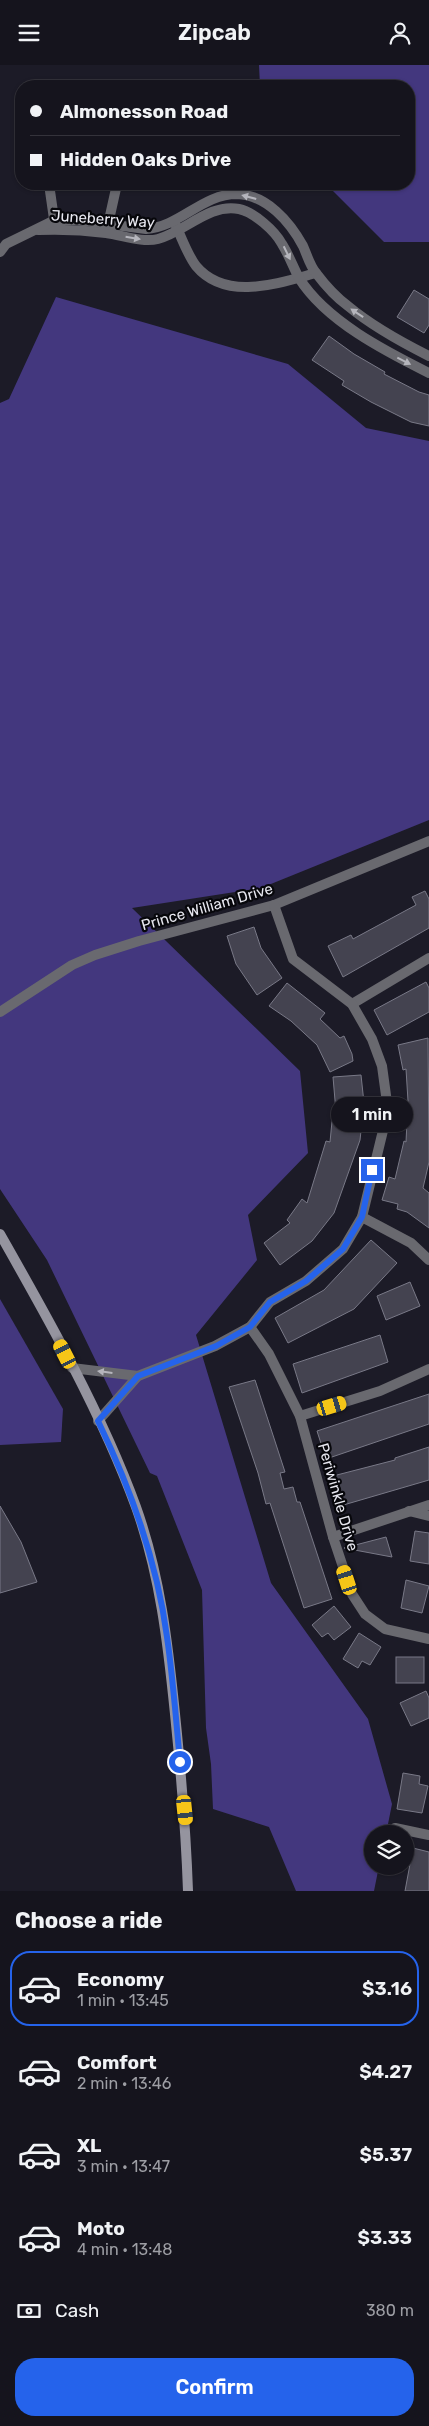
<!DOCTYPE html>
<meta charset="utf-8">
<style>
body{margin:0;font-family:Rubik,sans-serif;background:#1e1d26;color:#f1f3f6;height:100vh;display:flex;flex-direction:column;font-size:19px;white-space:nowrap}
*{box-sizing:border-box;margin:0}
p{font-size:16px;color:#9d9ea4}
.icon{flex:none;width:28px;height:28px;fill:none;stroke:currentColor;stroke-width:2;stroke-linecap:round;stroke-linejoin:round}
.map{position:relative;height:1826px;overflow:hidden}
.sheet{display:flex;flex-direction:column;background:#15141d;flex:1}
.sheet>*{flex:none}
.hud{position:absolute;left:15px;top:15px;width:400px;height:110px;border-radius:20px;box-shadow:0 1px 4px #0004,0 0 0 1px #34333b;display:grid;align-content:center;height:110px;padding:0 15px;background:#15141d}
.buttons{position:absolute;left:364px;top:1760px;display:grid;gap:10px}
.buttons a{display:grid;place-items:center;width:50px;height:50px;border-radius:50%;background:#15141d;box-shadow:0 1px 4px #0004,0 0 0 1px #34333b;font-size:25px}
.end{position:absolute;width:22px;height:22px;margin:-11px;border:6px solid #2563eb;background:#fff;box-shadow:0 0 0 2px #fff}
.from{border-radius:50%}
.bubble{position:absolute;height:35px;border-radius:18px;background:#15141d;box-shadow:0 1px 4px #0004,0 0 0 1px #34333b;font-size:16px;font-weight:600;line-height:35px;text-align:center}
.car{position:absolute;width:15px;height:30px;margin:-15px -8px;border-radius:6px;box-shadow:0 0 4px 1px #0007;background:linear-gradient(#f5c518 24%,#345 0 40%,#f5c518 0 76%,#345 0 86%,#f5c518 0)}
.hud b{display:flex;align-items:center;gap:18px;height:48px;font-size:19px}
.hud b+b{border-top:1px solid #34333b}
.hud i{width:12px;height:12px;background:#f1f3f6}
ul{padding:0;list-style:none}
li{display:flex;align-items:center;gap:15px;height:75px;margin:0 10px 8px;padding:0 5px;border:2px solid transparent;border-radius:20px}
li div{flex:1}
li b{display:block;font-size:19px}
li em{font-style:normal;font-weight:600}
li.active{border-color:#2563eb}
li>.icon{width:45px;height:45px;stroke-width:1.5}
h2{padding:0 15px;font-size:22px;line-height:60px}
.pay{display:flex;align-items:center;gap:12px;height:55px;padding:0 15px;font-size:19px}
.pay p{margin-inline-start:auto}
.button{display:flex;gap:10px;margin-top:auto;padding:10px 15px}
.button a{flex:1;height:58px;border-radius:20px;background:#2563eb;color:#fff;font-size:20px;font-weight:600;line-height:58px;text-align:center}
header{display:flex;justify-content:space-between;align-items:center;height:65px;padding:0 15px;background:#15141d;font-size:22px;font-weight:600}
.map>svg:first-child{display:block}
.forest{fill:#43377e}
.building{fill:#444350;stroke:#797987}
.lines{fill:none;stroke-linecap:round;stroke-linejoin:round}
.street{stroke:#69696f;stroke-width:10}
.secondary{stroke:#95949f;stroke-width:10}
.oneway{fill:#b5b5bc}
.route{stroke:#2563eb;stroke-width:6}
.labels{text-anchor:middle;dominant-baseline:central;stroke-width:4.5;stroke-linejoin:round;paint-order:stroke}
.street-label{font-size:15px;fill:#e8e8f0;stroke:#07070b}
</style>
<header><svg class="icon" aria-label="menu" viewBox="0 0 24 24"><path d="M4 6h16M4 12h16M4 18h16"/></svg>Zipcab<svg class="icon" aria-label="person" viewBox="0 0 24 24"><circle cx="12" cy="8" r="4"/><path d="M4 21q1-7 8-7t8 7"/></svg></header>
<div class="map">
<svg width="429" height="1826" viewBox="0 0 429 1826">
<rect width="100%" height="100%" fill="#1c1b27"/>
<g class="forest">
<polygon points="259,0 429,0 429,177 384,177 326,119 409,119 409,21 260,21"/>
<polygon points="56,232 288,299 366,363 429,376 429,755 261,823 132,843 300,1006 308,1088 248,1150 257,1195 196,1270 271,1518 368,1654 392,1739 386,1769 372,1769 372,1801 379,1801 374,1826 296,1826 269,1762 213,1744 211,1699 206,1663 202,1525 157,1411 150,1408 47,1195 0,1124 0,338 9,334"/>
<polygon points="0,1234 63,1344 61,1377 0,1380"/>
</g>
<g class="building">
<polygon points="414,225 429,234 429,260 424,268 397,252"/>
<polygon points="329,271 354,289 385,307 384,309 419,327 429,330 429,361 411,357 371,337 342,320 344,316 312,295"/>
<polygon points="425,826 429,834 429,863 343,912 328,881 351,870 353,874 416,840 412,832"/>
<polygon points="254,862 261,883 282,913 257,930 236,899 227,871"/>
<polygon points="426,917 429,923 429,947 387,970 374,945"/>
<polygon points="287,918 325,948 320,954 340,973 344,971 352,989 353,996 330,1007 317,980 291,956 269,941"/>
<polygon points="428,973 429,1097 423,1123 429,1128 429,1163 407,1147 397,1144 398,1139 382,1135 389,1112 395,1114 404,1076 406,1077 408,1036 406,1004 403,1005 398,980"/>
<polygon points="361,1010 364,1038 360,1075 334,1148 312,1176 280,1200 264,1178 290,1158 287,1155 302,1134 307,1138 326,1076 330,1077 333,1046 336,1047 333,1012"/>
<polygon points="371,1175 397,1198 354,1244 288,1278 275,1253 324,1225"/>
<polygon points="410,1217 420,1241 386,1255 377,1231"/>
<polygon points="380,1270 388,1297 302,1328 293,1299"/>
<polygon points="255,1315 285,1407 280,1408 284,1424 293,1422 297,1437 300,1437 332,1534 304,1543 270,1438 266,1439 258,1408 229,1322"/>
<polygon points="429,1329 429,1359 326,1394 317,1366"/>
<polygon points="429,1382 429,1415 340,1441 333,1411 395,1395 395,1393"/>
<polygon points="0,1441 21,1477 37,1517 0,1528"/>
<polygon points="415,1466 429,1468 429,1499 410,1496"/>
<polygon points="386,1472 392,1492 344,1483"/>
<polygon points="406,1515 429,1521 422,1548 401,1543"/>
<polygon points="334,1541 351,1562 334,1575 328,1568 322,1572 312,1560"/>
<polygon points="359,1568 381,1582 370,1600 362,1596 358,1603 343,1594"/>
<rect x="396" y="1592" width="28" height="26"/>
<polygon points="426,1626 429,1633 429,1653 411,1661 400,1638"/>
<polygon points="403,1708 420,1711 419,1719 428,1721 422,1748 397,1744"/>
<polygon points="413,1783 429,1787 429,1826 405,1826"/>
</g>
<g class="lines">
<g class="street">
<polyline points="49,119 55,161"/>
<path d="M 175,159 C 182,173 187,189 196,201 C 226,237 279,218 316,208"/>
<polyline points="107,164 117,119"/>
<path d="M 38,165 C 61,164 83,165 106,168 C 122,170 142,178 158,174 C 185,167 209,138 239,144 C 254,147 275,166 282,179 C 289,190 293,202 299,213 C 326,256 385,286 429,308"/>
<path d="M 0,187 L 6,179 L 55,155 L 77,155 L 146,164 C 180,162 202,129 237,129 C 267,130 290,157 303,181 C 307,190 310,201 316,208 C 325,220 337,233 348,241 C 372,261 401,277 429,291"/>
<polyline points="352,939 429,893"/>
<polyline points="0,947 72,900 95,890 139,876 274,840 429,776"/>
<polyline points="362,1152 411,1178 429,1195"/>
<polyline points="250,1262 269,1289 300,1351 333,1472 352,1529 365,1549 385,1564 429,1574"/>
<polyline points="72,1303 138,1311"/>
<polyline points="300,1351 380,1326 429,1304"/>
<polyline points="98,1356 138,1311 215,1281 250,1262 270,1237 306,1216 343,1184 362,1152 388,1045 382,1001 372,974 352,939 293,894 274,840"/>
<polyline points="409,1446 429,1451"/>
<polyline points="333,1472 429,1440"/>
<polyline points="395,1763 429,1770"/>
</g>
<path class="secondary" d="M 0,1169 C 49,1255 102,1349 136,1442 C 160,1509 168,1579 175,1649 C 181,1708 186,1767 188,1826"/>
</g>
<defs><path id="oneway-solid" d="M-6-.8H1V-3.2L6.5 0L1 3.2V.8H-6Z" transform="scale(1.25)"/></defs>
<g class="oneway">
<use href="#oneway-solid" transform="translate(249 132) rotate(-165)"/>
<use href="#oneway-solid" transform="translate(133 173) rotate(9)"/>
<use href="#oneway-solid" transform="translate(287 188) rotate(64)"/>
<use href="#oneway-solid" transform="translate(357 248) rotate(-146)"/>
<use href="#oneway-solid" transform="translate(404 296) rotate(27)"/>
<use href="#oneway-solid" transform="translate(105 1307) rotate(-173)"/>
</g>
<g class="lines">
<path class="route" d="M 180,1697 C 176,1655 173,1613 167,1572 C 157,1496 131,1424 98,1356 L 138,1311 L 216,1281 L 250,1262 L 270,1237 L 306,1216 L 343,1184 L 362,1152 L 372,1105"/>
</g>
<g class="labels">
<g class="street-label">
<text transform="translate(103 154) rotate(4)">Juneberry Way</text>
<text transform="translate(207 842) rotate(-16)">Prince William Drive</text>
<text transform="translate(338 1432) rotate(74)">Periwinkle Drive</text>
</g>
</g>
</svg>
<div class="buttons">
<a><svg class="icon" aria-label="layers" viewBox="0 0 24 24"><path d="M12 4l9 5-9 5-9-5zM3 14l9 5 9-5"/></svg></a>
</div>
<i class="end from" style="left:180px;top:1697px"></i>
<i class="end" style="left:372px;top:1105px"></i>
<div class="bubble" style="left:331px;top:1032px;width:82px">1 min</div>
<i class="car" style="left:65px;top:1289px;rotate:333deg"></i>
<i class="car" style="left:332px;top:1341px;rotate:73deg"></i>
<i class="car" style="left:347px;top:1515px;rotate:342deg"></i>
<i class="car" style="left:185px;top:1745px;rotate:174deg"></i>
<div class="hud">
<b><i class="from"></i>Almonesson Road</b>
<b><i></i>Hidden Oaks Drive</b>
</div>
</div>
<section class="sheet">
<h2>Choose a ride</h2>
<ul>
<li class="active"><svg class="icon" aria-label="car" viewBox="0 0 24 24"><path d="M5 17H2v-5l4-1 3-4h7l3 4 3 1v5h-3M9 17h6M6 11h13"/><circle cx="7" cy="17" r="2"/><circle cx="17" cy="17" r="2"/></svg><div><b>Economy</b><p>1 min · 13:45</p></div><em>$3.16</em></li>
<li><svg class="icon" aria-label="car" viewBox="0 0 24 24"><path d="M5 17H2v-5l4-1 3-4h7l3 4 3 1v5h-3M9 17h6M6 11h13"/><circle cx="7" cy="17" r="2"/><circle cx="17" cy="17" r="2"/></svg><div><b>Comfort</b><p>2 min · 13:46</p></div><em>$4.27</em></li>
<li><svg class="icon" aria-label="car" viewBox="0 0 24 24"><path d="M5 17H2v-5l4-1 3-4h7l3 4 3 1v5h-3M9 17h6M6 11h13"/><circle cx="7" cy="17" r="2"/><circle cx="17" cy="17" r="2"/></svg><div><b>XL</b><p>3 min · 13:47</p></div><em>$5.37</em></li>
<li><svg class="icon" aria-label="car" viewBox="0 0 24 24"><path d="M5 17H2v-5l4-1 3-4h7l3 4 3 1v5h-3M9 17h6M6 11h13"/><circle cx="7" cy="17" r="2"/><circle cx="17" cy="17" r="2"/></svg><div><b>Moto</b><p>4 min · 13:48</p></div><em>$3.33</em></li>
</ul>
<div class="pay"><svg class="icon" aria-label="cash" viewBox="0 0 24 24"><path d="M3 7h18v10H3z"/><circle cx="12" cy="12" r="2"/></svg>Cash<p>380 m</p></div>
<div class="button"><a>Confirm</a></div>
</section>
